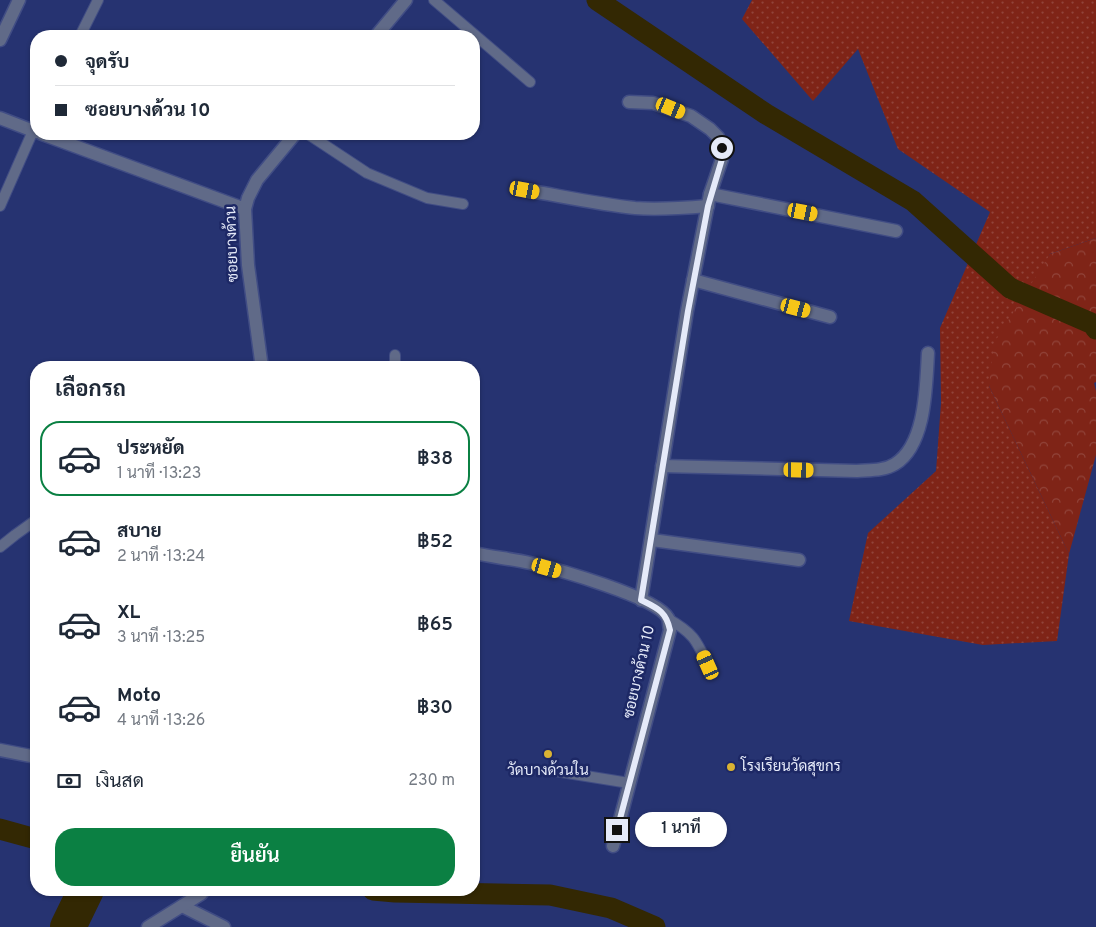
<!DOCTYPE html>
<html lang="th">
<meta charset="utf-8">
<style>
body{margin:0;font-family:Overpass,Sarabun,sans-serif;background:#f2f2f3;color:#1f2937;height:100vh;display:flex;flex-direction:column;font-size:19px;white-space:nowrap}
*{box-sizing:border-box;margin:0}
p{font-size:16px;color:#747a83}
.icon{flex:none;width:28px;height:28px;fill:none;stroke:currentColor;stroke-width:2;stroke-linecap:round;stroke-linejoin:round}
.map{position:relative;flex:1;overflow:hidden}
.panel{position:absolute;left:30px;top:361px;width:450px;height:535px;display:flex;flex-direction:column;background:#fff;border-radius:20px;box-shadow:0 1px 4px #0004}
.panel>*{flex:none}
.banner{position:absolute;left:30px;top:30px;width:450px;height:110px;border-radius:20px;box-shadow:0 1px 4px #0004;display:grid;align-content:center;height:110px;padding:0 25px;background:#fff}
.end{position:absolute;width:22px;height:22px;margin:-11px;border:6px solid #e5eaf9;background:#111;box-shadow:0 0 0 2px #111}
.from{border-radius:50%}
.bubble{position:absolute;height:35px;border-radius:18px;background:#fff;box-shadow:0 1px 4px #0004;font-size:16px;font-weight:600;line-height:35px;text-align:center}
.car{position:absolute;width:15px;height:30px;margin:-15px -8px;border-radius:6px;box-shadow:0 0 4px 1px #0007;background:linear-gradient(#f5c518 24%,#345 0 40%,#f5c518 0 76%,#345 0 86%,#f5c518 0)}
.banner b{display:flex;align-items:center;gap:18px;height:48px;font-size:19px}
.banner b+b{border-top:1px solid #e0e1e3}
.banner i{width:12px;height:12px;background:#1f2937}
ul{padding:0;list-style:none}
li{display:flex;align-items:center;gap:15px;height:75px;margin:0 10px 8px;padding:0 15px;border:2px solid transparent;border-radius:20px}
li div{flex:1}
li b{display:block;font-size:19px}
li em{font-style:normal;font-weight:600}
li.current{border-color:#0b8043}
li>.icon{width:45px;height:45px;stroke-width:1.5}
h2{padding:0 25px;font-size:22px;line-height:60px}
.pay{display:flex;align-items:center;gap:12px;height:55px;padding:0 25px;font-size:19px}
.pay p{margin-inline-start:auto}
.action{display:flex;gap:10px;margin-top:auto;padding:10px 25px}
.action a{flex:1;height:58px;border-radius:20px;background:#0b8043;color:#fff;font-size:20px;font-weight:600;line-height:58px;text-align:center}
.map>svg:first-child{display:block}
.green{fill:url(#green-dots)}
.forest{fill:url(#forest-crowns)}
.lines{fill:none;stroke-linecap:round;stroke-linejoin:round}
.canal{stroke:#332803;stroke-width:21}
.river{stroke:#332803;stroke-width:36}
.lane-casing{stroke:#414d84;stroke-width:12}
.street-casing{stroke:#414d84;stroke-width:15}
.lane{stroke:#606a88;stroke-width:10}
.street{stroke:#606a88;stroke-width:12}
.route{stroke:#e5eaf9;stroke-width:6}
.poi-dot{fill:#dab333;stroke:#1d2865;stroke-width:2}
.labels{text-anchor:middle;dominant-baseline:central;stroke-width:5;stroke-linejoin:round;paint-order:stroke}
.street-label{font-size:15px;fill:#e5eaf9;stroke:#1d2865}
.poi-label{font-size:15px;fill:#e5eaf9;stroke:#1d2865;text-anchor:start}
</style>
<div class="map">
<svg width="1096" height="927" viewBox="0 0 1096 927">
<defs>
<pattern id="green-dots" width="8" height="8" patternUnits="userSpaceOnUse" patternTransform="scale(1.25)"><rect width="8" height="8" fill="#7f2417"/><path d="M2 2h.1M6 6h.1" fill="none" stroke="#91443a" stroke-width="1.8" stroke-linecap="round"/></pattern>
<pattern id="forest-crowns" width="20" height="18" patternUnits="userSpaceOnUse" patternTransform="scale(1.25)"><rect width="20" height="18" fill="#7f2417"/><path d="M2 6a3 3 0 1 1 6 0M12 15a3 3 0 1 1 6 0" fill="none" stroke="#91443a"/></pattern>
</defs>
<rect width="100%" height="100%" fill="#263371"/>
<polygon class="green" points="752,0 1096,0 1096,238 1050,254 989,386 1069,554 1057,641 983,645 849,621 868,533 936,471 941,403 940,328 990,212 898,149 858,49 813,101 742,19"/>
<polygon class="forest" points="1096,238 1096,382 1094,383 1096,391 1096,455 1069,554 989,386 994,343 1050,254"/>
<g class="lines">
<g class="canal">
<polyline points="597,0 766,114 913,201 1010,288 1093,324 1096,329"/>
<polyline points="0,829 36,839"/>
<polyline points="373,890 395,892 550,895 611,908 655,927"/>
</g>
<polyline class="river" points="68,927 86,890"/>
<defs>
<g id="lane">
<polyline points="434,0 530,82"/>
<polyline points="80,36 98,0"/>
<polyline points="308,134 367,173 427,198 463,204"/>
<polyline points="0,206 36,124"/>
<polyline points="395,355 395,368"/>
<polyline points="0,547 15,535 36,520"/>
<path d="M 667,618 C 693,633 696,639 708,665"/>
<polyline points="555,771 629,783"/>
</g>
<g id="street">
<polyline points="376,36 406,0"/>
<polyline points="0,40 19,0"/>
<polyline points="629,102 653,103 691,116 710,129 718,137 722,149 722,159 710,194 687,311 641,600"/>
<polyline points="0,118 36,132"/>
<polyline points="42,134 245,209"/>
<path d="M 525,190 C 561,196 598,204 635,208 C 659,210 684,208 708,206"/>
<polyline points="710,194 896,231"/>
<polyline points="693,280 830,317"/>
<polyline points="262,368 248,265 245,209 248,198 257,180 295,134"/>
<path d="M 662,466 L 857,471 C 870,470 884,471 895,464 C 926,445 926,386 928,353"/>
<polyline points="652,540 799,560"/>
<path d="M 474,553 C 492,557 512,559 530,563 C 556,569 657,597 668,618 C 669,621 669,626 670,630 L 613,846"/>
<polyline points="0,750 36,757"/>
<polyline points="182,906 224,927"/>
<polyline points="148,927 201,894 204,890"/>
</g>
</defs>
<use href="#lane" class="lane-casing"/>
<use href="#street" class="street-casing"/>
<use href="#lane" class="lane"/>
<use href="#street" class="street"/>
</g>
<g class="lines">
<path class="route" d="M 617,830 L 670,630 C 666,611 657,608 641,600 L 688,311 L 708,206 L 722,159 L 722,148"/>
</g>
<g class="poi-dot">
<circle cx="548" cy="754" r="5"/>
<circle cx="731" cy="767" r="5"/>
</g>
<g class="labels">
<g class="street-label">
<text transform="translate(233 244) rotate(-92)">ซอยบางด้วน</text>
<text transform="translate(640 672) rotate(-77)">ซอยบางด้วน 10</text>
</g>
<g class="poi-label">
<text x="741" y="767">โรงเรียนวัดสุขกร</text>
<text x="548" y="771" text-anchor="middle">วัดบางด้วนใน</text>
</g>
</g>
</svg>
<i class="end from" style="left:722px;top:148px"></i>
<i class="end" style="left:617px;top:830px"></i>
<div class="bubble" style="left:635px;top:812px;width:92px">1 นาที</div>
<i class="car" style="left:671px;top:108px;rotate:112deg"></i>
<i class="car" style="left:525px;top:190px;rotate:101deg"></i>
<i class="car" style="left:803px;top:212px;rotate:101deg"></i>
<i class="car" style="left:796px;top:308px;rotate:105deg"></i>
<i class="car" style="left:799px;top:470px;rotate:91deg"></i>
<i class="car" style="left:547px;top:568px;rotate:106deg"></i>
<i class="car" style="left:708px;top:665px;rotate:336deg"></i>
<div class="banner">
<b><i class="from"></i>จุดรับ</b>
<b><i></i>ซอยบางด้วน 10</b>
</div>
<section class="panel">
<h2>เลือกรถ</h2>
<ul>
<li class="current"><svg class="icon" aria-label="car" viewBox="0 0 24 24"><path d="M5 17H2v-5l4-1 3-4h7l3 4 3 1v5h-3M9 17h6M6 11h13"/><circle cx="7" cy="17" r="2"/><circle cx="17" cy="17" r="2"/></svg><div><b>ประหยัด</b><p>1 นาที · 13:23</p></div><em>฿38</em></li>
<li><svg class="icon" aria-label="car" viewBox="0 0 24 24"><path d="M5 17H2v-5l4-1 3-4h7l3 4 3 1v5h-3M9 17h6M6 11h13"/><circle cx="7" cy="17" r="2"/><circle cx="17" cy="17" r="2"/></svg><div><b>สบาย</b><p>2 นาที · 13:24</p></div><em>฿52</em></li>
<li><svg class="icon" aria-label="car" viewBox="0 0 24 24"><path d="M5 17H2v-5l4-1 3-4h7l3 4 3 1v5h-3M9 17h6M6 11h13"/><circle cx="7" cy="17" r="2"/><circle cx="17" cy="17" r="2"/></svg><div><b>XL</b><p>3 นาที · 13:25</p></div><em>฿65</em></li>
<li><svg class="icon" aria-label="car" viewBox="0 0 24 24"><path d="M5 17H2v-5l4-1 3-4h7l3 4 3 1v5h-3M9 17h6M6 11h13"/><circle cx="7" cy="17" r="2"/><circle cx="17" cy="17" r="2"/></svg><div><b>Moto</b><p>4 นาที · 13:26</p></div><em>฿30</em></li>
</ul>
<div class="pay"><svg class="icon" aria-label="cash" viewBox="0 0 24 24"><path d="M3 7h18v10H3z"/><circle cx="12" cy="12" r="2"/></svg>เงินสด<p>230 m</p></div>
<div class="action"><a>ยืนยัน</a></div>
</section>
</div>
